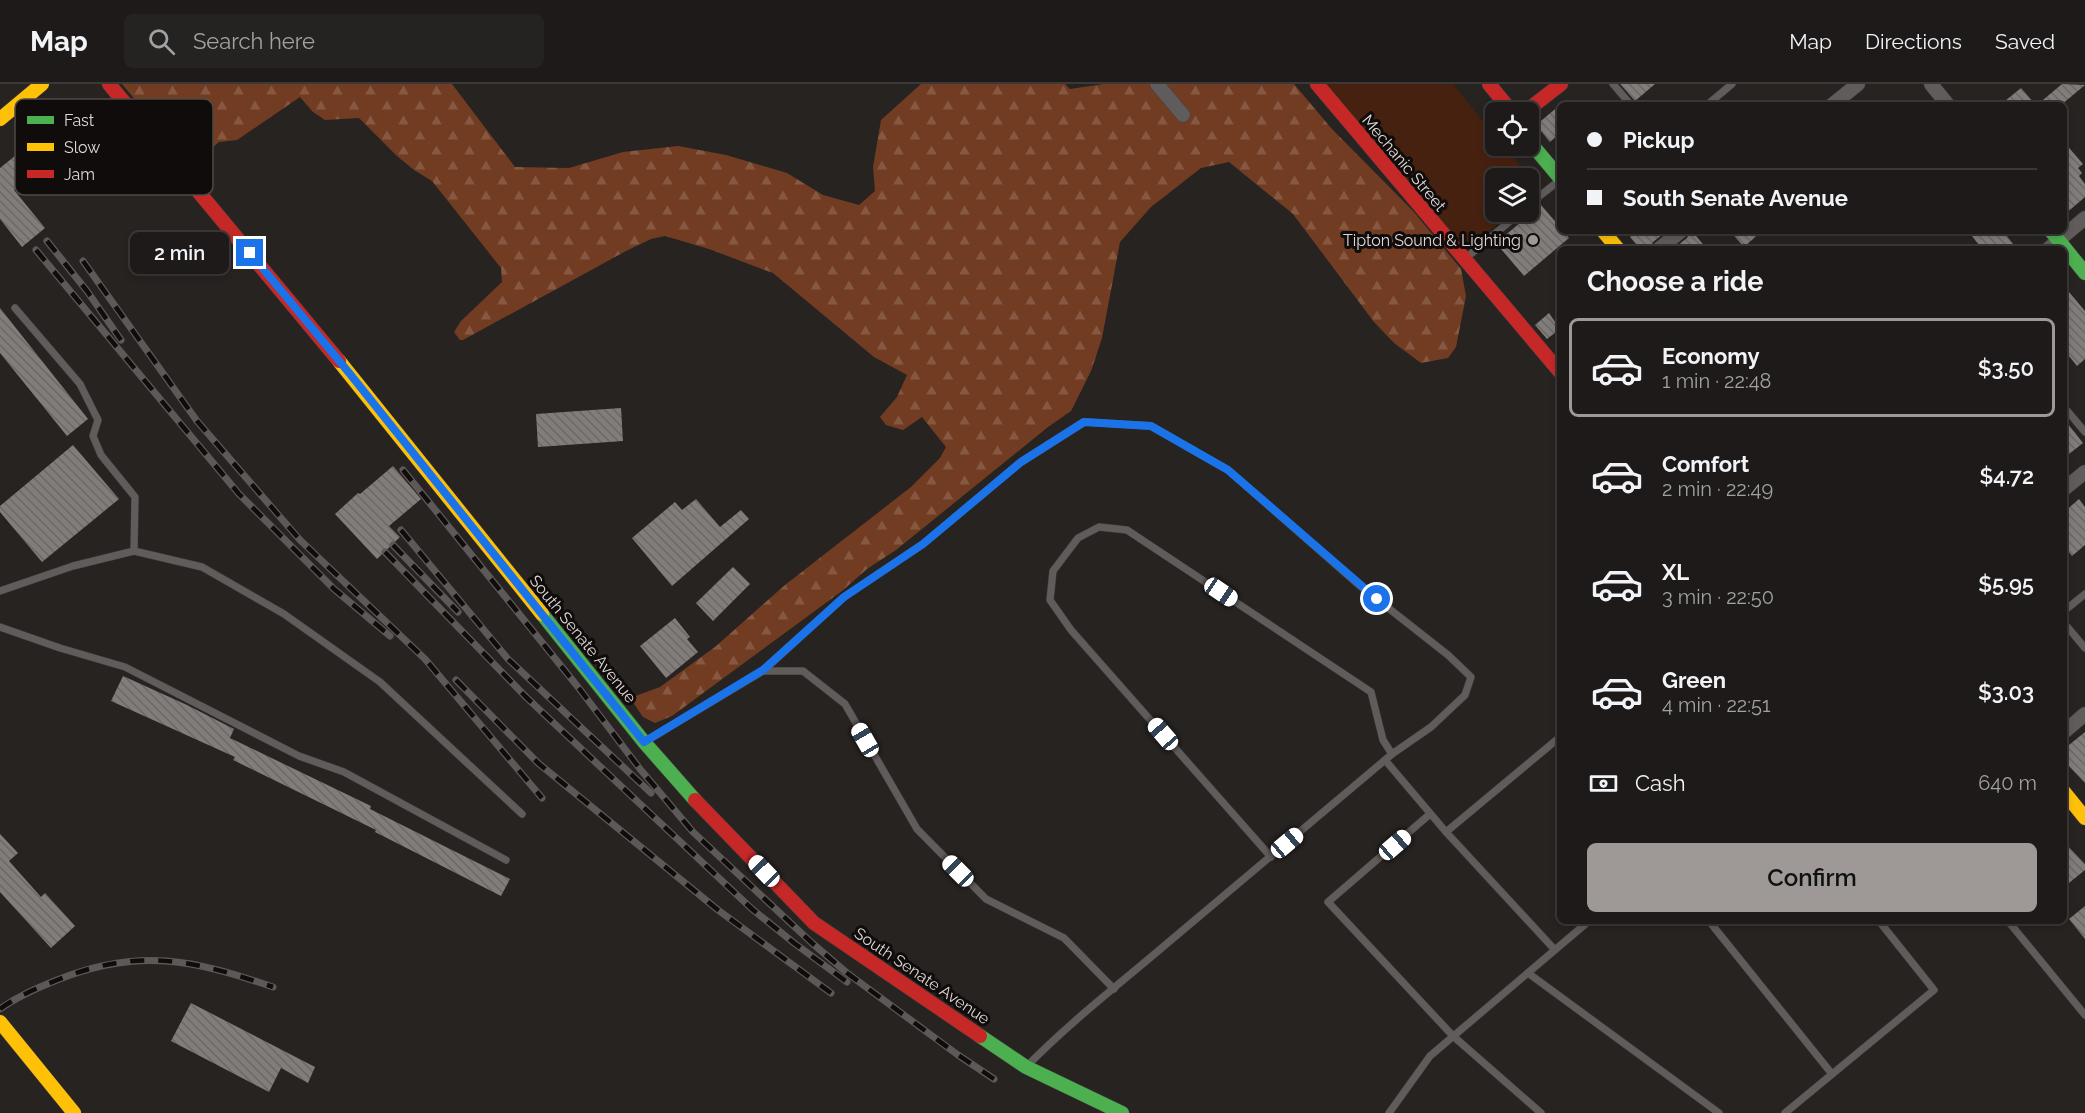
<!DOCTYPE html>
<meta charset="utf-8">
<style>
body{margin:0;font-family:Raleway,sans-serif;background:#252322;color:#f1f3f6;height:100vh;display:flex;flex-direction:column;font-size:22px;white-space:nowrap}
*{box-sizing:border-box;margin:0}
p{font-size:20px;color:#a0a1a2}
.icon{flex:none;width:33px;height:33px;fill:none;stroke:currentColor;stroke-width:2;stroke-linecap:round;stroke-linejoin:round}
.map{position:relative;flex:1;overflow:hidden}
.sheet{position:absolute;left:1557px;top:162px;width:510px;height:678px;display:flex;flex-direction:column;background:#1d1a19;border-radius:9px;box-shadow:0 3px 9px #0003,0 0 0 2px #3b3838}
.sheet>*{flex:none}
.banner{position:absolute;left:1557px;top:18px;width:510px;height:132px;border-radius:9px;box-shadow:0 3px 9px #0003,0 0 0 2px #3b3838;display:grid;align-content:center;height:132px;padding:0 30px;background:#1d1a19}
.fabs{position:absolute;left:1485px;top:18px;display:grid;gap:12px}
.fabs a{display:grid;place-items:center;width:54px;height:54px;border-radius:9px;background:#1d1a19;box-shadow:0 3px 9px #0003,0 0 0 2px #3b3838;font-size:30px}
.end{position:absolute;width:27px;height:27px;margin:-14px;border:8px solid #1a73e8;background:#fff;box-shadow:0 0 0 3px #fff}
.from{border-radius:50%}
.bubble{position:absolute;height:42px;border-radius:9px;background:#1d1a19;box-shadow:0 3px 9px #0003,0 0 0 2px #3b3838;font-size:20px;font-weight:600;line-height:42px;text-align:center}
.car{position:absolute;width:18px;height:36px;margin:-18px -9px;border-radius:8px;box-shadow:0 0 4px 2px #0007;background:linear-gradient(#fff 24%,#345 0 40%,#fff 0 76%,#345 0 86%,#fff 0)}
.banner b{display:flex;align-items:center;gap:21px;height:57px;font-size:22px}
.banner b+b{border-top:2px solid #3b3838}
.banner i{width:15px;height:15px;background:#f1f3f6}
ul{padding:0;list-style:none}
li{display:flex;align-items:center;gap:18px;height:99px;margin:0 12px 9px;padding:0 18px;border:3px solid transparent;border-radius:9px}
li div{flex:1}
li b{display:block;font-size:22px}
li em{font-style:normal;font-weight:600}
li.active{border-color:#9e9997}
li>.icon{width:54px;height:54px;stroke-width:1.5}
h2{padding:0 30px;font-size:27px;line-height:72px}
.pay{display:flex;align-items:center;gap:15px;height:66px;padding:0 30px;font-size:22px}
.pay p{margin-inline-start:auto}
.cta{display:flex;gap:12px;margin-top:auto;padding:12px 30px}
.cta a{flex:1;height:69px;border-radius:9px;background:#9e9997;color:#111;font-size:24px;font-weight:600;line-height:69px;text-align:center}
header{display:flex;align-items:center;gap:36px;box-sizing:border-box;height:84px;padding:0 30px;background:#1d1a19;border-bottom:2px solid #3b3838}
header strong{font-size:28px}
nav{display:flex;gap:33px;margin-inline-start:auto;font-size:21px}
.search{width:420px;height:54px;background:#252322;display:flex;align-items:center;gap:15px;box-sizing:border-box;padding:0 21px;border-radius:9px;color:#a0a1a2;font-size:22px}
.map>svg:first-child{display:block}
.grass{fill:#47210f}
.forest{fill:url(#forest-firs)}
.building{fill:url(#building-back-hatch)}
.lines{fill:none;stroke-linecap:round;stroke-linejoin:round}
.lane-casing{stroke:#413d3c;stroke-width:8}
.street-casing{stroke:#413d3c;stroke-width:15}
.fast-casing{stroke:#413d3c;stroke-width:15}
.slow-casing{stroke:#413d3c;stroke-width:15}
.jam-casing{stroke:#413d3c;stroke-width:15}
.lane{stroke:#5f5c5b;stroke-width:7}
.street{stroke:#5f5c5b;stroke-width:14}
.fast{stroke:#4caf50;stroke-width:14}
.slow{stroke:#ffc107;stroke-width:14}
.jam{stroke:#c62828;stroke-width:14}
.rail-casing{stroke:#5d5958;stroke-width:7}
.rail{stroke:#100c0b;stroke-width:4.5;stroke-dasharray:14;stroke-linecap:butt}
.route{stroke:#1a73e8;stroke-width:8}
.poi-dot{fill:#9e9997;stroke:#100c0b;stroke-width:2}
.labels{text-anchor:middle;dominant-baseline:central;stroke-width:6;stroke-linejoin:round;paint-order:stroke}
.street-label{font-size:16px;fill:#ded9d6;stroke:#100c0b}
.poi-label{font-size:16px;fill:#ded9d6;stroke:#100c0b;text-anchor:end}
.key{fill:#100c0b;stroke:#4e4a48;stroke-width:1.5}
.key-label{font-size:16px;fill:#ded9d6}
</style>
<header>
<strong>Map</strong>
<div class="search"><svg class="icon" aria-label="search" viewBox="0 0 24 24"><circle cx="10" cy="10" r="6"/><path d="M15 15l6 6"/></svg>Search here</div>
<nav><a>Map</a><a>Directions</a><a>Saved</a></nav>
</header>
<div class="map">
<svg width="2085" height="1029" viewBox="0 0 2085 1029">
<defs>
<pattern id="forest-firs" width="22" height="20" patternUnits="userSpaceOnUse" patternTransform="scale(1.5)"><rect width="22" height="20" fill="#723c23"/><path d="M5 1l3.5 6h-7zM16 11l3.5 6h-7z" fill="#865842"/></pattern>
<pattern id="building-back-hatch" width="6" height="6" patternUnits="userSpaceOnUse" patternTransform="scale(1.5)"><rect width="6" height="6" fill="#817d7b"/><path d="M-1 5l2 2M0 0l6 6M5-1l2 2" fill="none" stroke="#6b6866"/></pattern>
</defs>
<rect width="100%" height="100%" fill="#272321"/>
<polygon class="grass" points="1324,0 1453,0 1495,52 1496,62 1504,62 1540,105 1529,114 1528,94 1496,94 1496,128 1512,128 1464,168"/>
<polygon class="forest" points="122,0 452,0 515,83 569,84 623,68 678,62 726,71 787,89 823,111 859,121 875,107 873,83 881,36 921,0 1065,0 1070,5 1104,0 1294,0 1331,44 1414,128 1461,185 1466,212 1456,263 1448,274 1421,279 1394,259 1374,238 1293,130 1229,78 1201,84 1151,123 1120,158 1102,254 1091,287 1071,327 1048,343 896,466 867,485 842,507 672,632 655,639 643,633 630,614 660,603 715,563 785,501 911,403 940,374 946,363 922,333 903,346 886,341 880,333 897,313 907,291 874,273 773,189 709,165 665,152 651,155 626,167 463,256 460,256 454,248 461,237 502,198 501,184 432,97 414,86 397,72 359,34 325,36 313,28 300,13 237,56 219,58 200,74 183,73"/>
<g class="building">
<polygon points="1620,0 1655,0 1635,17"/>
<polygon points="2062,0 2085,1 2061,21 2037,21"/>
<polygon points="2021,4 2036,21 2000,21"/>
<polygon points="1560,21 1560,49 1550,58 1536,41"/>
<polygon points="56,39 73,59 14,106 45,144 22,163 0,135 0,84"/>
<polygon points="2064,58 2083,80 2078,84 2082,89 2079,92 2085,100 2085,113 2064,131"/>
<polygon points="1541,121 1560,143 1560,147 1563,147 1569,154 1524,192 1496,159"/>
<polygon points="1637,147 1667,147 1653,158 1650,165 1640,165 1630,153"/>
<polygon points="1690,147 1692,147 1707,165 1673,165 1687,154"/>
<polygon points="1730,147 1762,147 1744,163"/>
<polygon points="1968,147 2003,147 2017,165 1982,165"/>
<polygon points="2064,202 2085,227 2085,275 2077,282 2064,266"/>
<polygon points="0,224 88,335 67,352 0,269"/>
<polygon points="1549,229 1560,245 1547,255 1535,241"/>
<polygon points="621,324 623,357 538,363 536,330"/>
<polygon points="2064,335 2083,359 2064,374"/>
<polygon points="73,361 119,415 42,478 0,428 0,422"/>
<polygon points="393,382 421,415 389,442 400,453 377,475 335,430 358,409 360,410"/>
<polygon points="696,415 720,443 741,426 749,435 672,502 632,454 675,418 682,426"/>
<polygon points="2079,415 2085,423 2085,461 2072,472 2064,462 2064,428"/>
<polygon points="733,483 750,500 713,537 696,519"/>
<polygon points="675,534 690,553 687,555 698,568 666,594 640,562"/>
<polygon points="123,592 187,621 234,645 230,654 371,722 370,725 510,795 501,812 375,748 376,746 233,676 235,673 111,617"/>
<polygon points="2085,648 2085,699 2064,677 2064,665"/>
<polygon points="0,750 18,769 9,777 41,813 45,809 75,842 51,864 0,808"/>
<polygon points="2064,758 2085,780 2085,786 2064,803"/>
<polygon points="2085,822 2085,855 2069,835"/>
<polygon points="191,919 315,983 308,999 281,984 269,1008 171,957"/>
</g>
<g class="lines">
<defs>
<g id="lane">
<polyline points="1613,0 1631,21"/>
<polyline points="1707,21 1732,0"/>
<polyline points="1528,121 1560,96"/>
<polyline points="1466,174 1521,128"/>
<polyline points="15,224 80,300 98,336 93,352 101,371 135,413 134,467"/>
<polyline points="2064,323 2085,348"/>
<polyline points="0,507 73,482 134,467 202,483 284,530 380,598 522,730"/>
<polyline points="2064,527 2085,510"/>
<polyline points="2064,539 2085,564"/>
<polyline points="0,543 60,564 125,583 299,672 344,688 506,776"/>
<polyline points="763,587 844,513 923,460 1021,378 1084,338 1151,342 1228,386 1359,501 1448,571 1471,593 1465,611 1431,643 1392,670"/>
<polyline points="646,657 763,587 803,587 845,620 917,745 986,815 1064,854 1114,905"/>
<polyline points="1385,676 1446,748 1560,653"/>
<polyline points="1430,730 1328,818 1453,952 1541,1029"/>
<polyline points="1446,748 1555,866"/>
<polyline points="1709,837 1832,990"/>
<polyline points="2008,837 2085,931"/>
<polyline points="1528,889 1719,1029"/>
<path d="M 1026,983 C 1069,939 1117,902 1164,862 C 1238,800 1311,738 1385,676 L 1392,670 L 1383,656 L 1371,608 L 1127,446 L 1099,443 L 1078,454 L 1053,487 L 1050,516 L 1071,546 L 1271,773"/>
<polyline points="1389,1029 1430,972 1589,837"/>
<polyline points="1785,1029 1934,906 1879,837"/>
</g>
<g id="street">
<polyline points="1157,0 1183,31"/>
<polyline points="1931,0 1948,21"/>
<polyline points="1832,21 1858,0"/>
<polyline points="1659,165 1681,147"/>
<polyline points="2048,165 2085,134"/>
<polyline points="2064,405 2085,388"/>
<polyline points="2064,648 2085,630"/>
</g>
<g id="fast">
<polyline points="1528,56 1560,94"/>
<polyline points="2051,147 2085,189"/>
<polyline points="542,530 644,658 695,716"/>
<polyline points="980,952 1026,983 1122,1029"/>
</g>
<g id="slow">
<polyline points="0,35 42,0"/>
<polyline points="1603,147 1618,165"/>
<polyline points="339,277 542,530"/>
<polyline points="2064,708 2085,734"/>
<polyline points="0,938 74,1029"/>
</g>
<g id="jam">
<polyline points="109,0 339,277"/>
<polyline points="1317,0 1560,288"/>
<polyline points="1489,0 1512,28"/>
<polyline points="1525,28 1561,0"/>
<polyline points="695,716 814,839 980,952"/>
</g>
</defs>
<use href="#lane" class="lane-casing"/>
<use href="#street" class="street-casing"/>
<use href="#fast" class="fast-casing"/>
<use href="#slow" class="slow-casing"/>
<use href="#jam" class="jam-casing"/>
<use href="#lane" class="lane"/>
<use href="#street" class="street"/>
<use href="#fast" class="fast"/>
<use href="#slow" class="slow"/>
<use href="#jam" class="jam"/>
<defs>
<g id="rail">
<polyline points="47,157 87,207 121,256"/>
<polyline points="36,166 239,410 334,505 390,552"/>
<polyline points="83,177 197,337 300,456 425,575 542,714"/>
<polyline points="403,386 578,603 640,685 693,748 812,859 847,889 958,971 994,995"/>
<polyline points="401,446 508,575 651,709"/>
<polyline points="393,461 458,528"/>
<polyline points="385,468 526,613 752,825 794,859 847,898"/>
<polyline points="456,596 538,679 718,826 831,909"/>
<path d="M 0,925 C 18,912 37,904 57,896 C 139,863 194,876 273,903"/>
</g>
</defs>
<use href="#rail" class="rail-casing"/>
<use href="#rail" class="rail"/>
</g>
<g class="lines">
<polyline class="route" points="250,169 350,290 644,658 763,586 844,513 923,460 1021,378 1084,338 1151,342 1228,386 1377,515"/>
</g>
<circle class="poi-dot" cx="1533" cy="156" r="6"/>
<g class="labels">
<g class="street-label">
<text transform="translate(1404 79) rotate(50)">Mechanic Street</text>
<text transform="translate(583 555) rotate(51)">South Senate Avenue</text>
<text transform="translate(922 892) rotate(34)">South Senate Avenue</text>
</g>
<g class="poi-label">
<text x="1521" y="156">Tipton Sound &amp; Lighting</text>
</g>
</g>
<rect x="15" y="15" width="198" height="96" rx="9" class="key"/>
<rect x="27" y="32" width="27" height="8" fill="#4caf50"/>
<rect x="27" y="59" width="27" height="8" fill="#ffc107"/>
<rect x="27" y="86" width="27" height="8" fill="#c62828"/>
<g class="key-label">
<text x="64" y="42">Fast</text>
<text x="64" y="69">Slow</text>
<text x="64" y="96">Jam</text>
</g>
</svg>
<div class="fabs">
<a><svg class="icon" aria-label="locate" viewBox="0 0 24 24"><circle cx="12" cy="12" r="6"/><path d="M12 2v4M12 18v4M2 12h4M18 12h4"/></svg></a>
<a><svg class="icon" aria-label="layers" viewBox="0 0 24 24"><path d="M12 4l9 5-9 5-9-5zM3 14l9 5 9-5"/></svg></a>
</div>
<i class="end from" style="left:1377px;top:515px"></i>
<i class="end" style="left:250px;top:169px"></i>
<div class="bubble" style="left:130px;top:148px;width:99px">2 min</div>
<i class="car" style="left:1221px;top:508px;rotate:124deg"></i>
<i class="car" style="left:1163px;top:650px;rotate:319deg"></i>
<i class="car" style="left:865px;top:656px;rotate:330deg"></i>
<i class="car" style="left:1287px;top:759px;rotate:50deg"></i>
<i class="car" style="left:1395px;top:761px;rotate:49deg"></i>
<i class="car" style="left:764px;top:787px;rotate:316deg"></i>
<i class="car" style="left:958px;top:787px;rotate:315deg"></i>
<div class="banner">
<b><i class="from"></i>Pickup</b>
<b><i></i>South Senate Avenue</b>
</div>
<section class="sheet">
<h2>Choose a ride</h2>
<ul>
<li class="active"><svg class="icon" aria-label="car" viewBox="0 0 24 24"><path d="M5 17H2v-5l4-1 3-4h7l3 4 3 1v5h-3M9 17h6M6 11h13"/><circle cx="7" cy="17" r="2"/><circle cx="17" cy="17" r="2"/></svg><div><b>Economy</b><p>1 min · 22:48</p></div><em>$3.50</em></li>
<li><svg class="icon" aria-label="car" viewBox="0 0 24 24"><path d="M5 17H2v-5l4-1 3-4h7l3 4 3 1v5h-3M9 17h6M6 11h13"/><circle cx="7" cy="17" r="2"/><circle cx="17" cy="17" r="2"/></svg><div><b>Comfort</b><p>2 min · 22:49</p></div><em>$4.72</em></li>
<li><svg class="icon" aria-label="car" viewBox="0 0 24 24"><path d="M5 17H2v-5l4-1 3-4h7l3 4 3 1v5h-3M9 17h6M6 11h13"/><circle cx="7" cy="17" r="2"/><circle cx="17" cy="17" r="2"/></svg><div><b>XL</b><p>3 min · 22:50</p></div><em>$5.95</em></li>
<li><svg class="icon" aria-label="car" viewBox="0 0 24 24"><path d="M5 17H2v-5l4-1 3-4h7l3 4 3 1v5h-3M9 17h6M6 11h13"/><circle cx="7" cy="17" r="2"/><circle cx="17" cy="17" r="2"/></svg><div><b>Green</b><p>4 min · 22:51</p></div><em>$3.03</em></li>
</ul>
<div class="pay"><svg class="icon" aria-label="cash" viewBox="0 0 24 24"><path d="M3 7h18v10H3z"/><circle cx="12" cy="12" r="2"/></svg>Cash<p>640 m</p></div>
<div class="cta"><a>Confirm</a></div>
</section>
</div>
